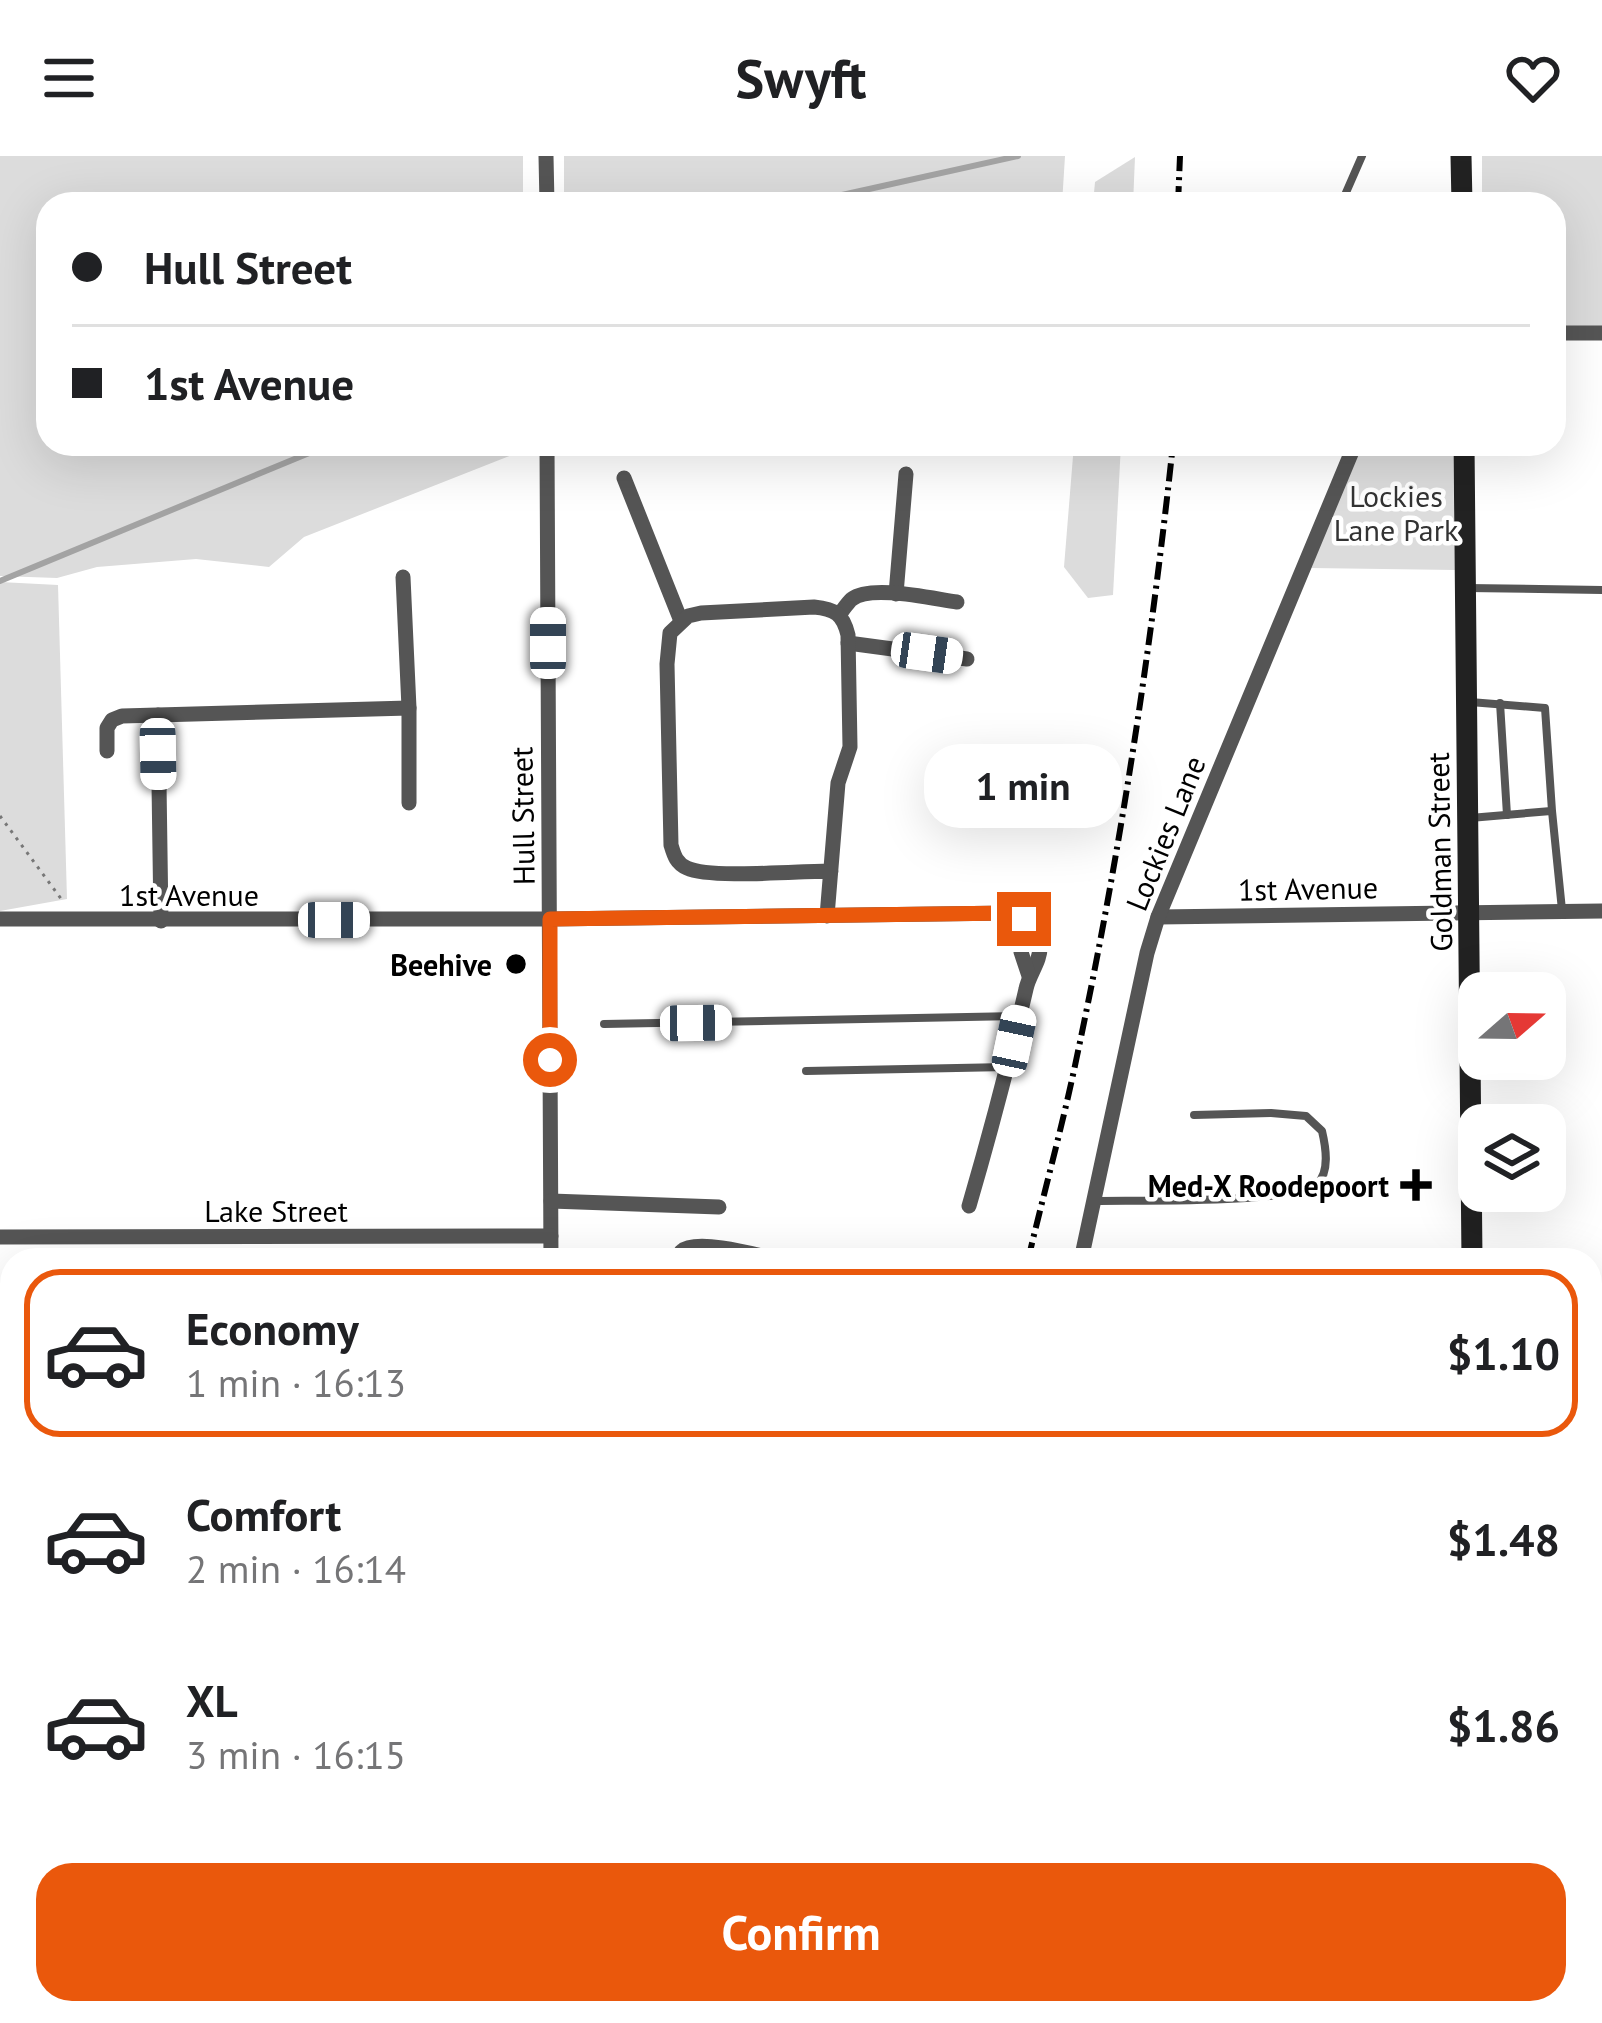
<!DOCTYPE html>
<meta charset="utf-8">
<style>
body{margin:0;font-family:"PT Sans",sans-serif;background:#f6f6f6;color:#202124;height:100vh;display:flex;flex-direction:column;font-size:45px;white-space:nowrap}
*{box-sizing:border-box;margin:0}
p{font-size:39px;color:#757577}
.icon{flex:none;width:66px;height:66px;fill:none;stroke:currentColor;stroke-width:2;stroke-linecap:round;stroke-linejoin:round}
.map{position:relative;flex:1;overflow:hidden}
.panel{position:absolute;left:0px;top:1092px;width:1602px;height:777px;display:flex;flex-direction:column;background:#fff;border-radius:36px 36px 0 0;box-shadow:0 12px 48px #0002}
.panel>*{flex:none}
.hud{position:absolute;left:36px;top:36px;width:1530px;height:264px;border-radius:36px;box-shadow:0 12px 48px #0002;display:grid;align-content:center;height:264px;padding:0 36px;background:#fff}
.needle{width:78px;rotate:70deg}
.controls{position:absolute;left:1458px;top:816px;display:grid;gap:24px}
.controls a{display:grid;place-items:center;width:108px;height:108px;border-radius:24px;background:#fff;box-shadow:0 12px 48px #0002;font-size:60px}
.end{position:absolute;width:54px;height:54px;margin:-27px;border:15px solid #ea580c;background:#fff;box-shadow:0 0 0 6px #fff}
.from{border-radius:50%}
.bubble{position:absolute;height:84px;border-radius:36px;background:#fff;box-shadow:0 12px 48px #0002;font-size:39px;font-weight:600;line-height:84px;text-align:center}
.car{position:absolute;width:36px;height:72px;margin:-36px -18px;border-radius:15px;box-shadow:0 0 9px 3px #0007;background:linear-gradient(#fff 24%,#345 0 40%,#fff 0 76%,#345 0 86%,#fff 0)}
.hud b{display:flex;align-items:center;gap:42px;height:114px;font-size:45px}
.hud b+b{border-top:3px solid #e0e0e0}
.hud i{width:30px;height:30px;background:#202124}
ul{padding:21px 0 0;list-style:none}
li{display:flex;align-items:center;gap:36px;height:168px;margin:0 24px 18px;padding:0 12px;border:6px solid transparent;border-radius:36px}
li div{flex:1}
li b{display:block;font-size:45px}
li em{font-style:normal;font-weight:600}
li.selected{border-color:#ea580c}
li>.icon{width:108px;height:108px;stroke-width:1.5}
.cta{display:flex;gap:24px;margin-top:auto;padding:24px 36px}
.cta a{flex:1;height:138px;border-radius:36px;background:#ea580c;color:#fff;font-size:48px;font-weight:600;line-height:138px;text-align:center}
header{display:flex;justify-content:space-between;align-items:center;height:156px;padding:0 36px;background:#fff;font-size:54px;font-weight:600}
.map>svg:first-child{display:block}
.green{fill:#dcdcdc}
.lines{fill:none;stroke-linecap:round;stroke-linejoin:round}
.stream{stroke:#a3a3a3;stroke-width:6}
.path{stroke:#777;stroke-width:3;stroke-dasharray:3 6;stroke-linecap:butt}
.lane{stroke:#555;stroke-width:8}
.street{stroke:#555;stroke-width:15}
.secondary{stroke:#222;stroke-width:21}
.rail{stroke:#000;stroke-width:6;stroke-dasharray:18 6 3 6;stroke-linecap:butt}
.route{stroke:#ea580c;stroke-width:15}
.poi-dot{fill:#000;stroke:#fff;stroke-width:4.5}
.labels{text-anchor:middle;dominant-baseline:central;stroke-width:9;stroke-linejoin:round;paint-order:stroke}
.park-label{font-size:30px;fill:#333;stroke:#fff}
.street-label{font-size:30px;fill:#000;stroke:#fff}
.poi-label{font-size:30px;font-weight:bold;fill:#000;stroke:#fff;text-anchor:end}
</style>
<header><svg class="icon" aria-label="menu" viewBox="0 0 24 24"><path d="M4 6h16M4 12h16M4 18h16"/></svg>Swyft<svg class="icon" aria-label="heart" viewBox="0 0 24 24"><path d="M12 20l-8-8c-3-5 5-10 8-4 3-6 11-1 8 4z"/></svg></header>
<div class="map">
<svg width="1602" height="1867" viewBox="0 0 1602 1867">
<rect width="100%" height="100%" fill="#fff"/>
<g class="green">
<polygon points="0,0 523,0 523,48 48,48 48,288 522,288 522,295 304,381 269,411 196,403 97,411 57,422 0,420"/>
<polygon points="564,0 1065,0 1062,48 564,48"/>
<polygon points="1482,0 1602,0 1602,171 1554,170 1554,48 1482,48"/>
<polygon points="1135,1 1133,48 1093,48 1095,26"/>
<polygon points="1074,288 1121,288 1113,439 1088,442 1064,411"/>
<polygon points="1362,288 1453,288 1455,414 1311,412"/>
<polygon points="0,426 58,429 67,743 0,755"/>
</g>
<g class="lines">
<g class="stream">
<polyline points="777,48 842,39 1018,0"/>
<polyline points="0,425 314,295 322,288"/>
</g>
<polyline class="path" points="0,660 62,744"/>
<g class="lane">
<polyline points="1341,48 1362,0"/>
<polyline points="1467,432 1602,434"/>
<polyline points="1470,546 1545,552 1552,655 1562,754"/>
<polyline points="1500,547 1507,659"/>
<polyline points="1470,662 1551,655"/>
<polyline points="604,868 1018,860"/>
<polyline points="806,915 1007,911"/>
<path d="M 1095,1045 C 1132,1044 1296,1048 1317,1028 C 1330,1016 1326,992 1322,975 L 1306,960 L 1271,957 L 1194,959"/>
<polyline points="1190,1866 1246,1865"/>
<polyline points="655,1867 764,1866"/>
</g>
<g class="street">
<polyline points="546,0 547,48"/>
<polyline points="1554,177 1602,177"/>
<polyline points="547,288 551,1104"/>
<polyline points="624,322 681,465"/>
<polyline points="403,421 409,552"/>
<polyline points="896,438 906,318"/>
<path d="M 840,458 C 841,456 850,444 852,443 C 871,428 934,443 957,446"/>
<polyline points="848,487 967,503"/>
<polyline points="158,559 409,552 409,647"/>
<polyline points="107,595 107,572 112,564 122,560 158,559 161,765"/>
<path d="M 827,760 L 838,627 L 850,591 L 848,479 C 843,458 835,453 814,451 L 701,457 L 688,460 L 670,477 L 667,508 L 671,689 C 674,699 676,707 687,712 C 710,723 800,715 831,715"/>
<polyline points="1158,761 1602,755"/>
<path d="M 0,763 L 550,763 L 1011,757 C 1026,763 1039,772 1040,790 C 1041,805 1029,818 1026,833 C 1009,906 990,978 969,1050"/>
<polyline points="1024,763 1021,796 1029,820"/>
<polyline points="551,1045 719,1051"/>
<polyline points="0,1081 551,1080"/>
<path d="M 678,1104 C 679,1101 679,1097 682,1095 C 695,1082 758,1099 775,1103 L 955,1104"/>
<polyline points="1081,1104 1147,797 1158,761 1355,288"/>
<polyline points="0,1460 12,1461"/>
<polyline points="1590,1460 1602,1460"/>
<polyline points="554,1857 554,1867"/>
<polyline points="1190,1857 1190,1867"/>
<polyline points="1247,1857 1247,1867"/>
<polyline points="419,1867 420,1857"/>
<polyline points="884,1867 887,1857"/>
</g>
<g class="secondary">
<polyline points="1461,0 1462,48"/>
<polyline points="1464,288 1472,1104"/>
<polyline points="1477,1857 1477,1867"/>
</g>
<g class="rail">
<polyline points="1178,48 1180,0"/>
<path d="M 1028,1104 C 1044,1036 1063,968 1077,900 C 1120,698 1151,493 1173,288"/>
<polyline points="825,1867 827,1857"/>
</g>
</g>
<g class="lines">
<polyline class="route" points="550,904 550,763 1011,757 1024,763"/>
</g>
<g class="poi-dot">
<circle cx="516" cy="808" r="12"/>
<path d="M1410 1011h12v12h12v12h-12v12h-12v-12h-12v-12h12z"/>
</g>
<g class="labels">
<g class="park-label">
<text x="1396" y="339">Lockies<tspan x="1396" dy="34">Lane Park</tspan></text>
</g>
<g class="street-label">
<text transform="translate(522 660) rotate(-91)">Hull Street</text>
<text transform="translate(1165 677) rotate(-68)">Lockies Lane</text>
<text transform="translate(1439 696) rotate(-91)">Goldman Street</text>
<text transform="translate(1308 732) rotate(-1)">1st Avenue</text>
<text x="189" y="738">1st Avenue</text>
<text x="276" y="1054">Lake Street</text>
</g>
<g class="poi-label">
<text x="492" y="808">Beehive</text>
<text x="1389" y="1029">Med-X Roodepoort</text>
</g>
</g>
</svg>
<div class="controls">
<a><svg class="needle" viewBox="-14 -14 28 28"><path d="M0-13l5 13h-10z" fill="#e53935"/><path d="M0 13l5-13h-10z" fill="#757577"/></svg></a>
<a><svg class="icon" aria-label="layers" viewBox="0 0 24 24"><path d="M12 4l9 5-9 5-9-5zM3 14l9 5 9-5"/></svg></a>
</div>
<i class="end from" style="left:550px;top:904px"></i>
<i class="end" style="left:1024px;top:763px"></i>
<div class="bubble" style="left:924px;top:588px;width:198px">1 min</div>
<i class="car" style="left:548px;top:487px;rotate:0deg"></i>
<i class="car" style="left:927px;top:497px;rotate:98deg"></i>
<i class="car" style="left:158px;top:598px;rotate:179deg"></i>
<i class="car" style="left:334px;top:764px;rotate:90deg"></i>
<i class="car" style="left:696px;top:867px;rotate:89deg"></i>
<i class="car" style="left:1014px;top:885px;rotate:12deg"></i>
<div class="hud">
<b><i class="from"></i>Hull Street</b>
<b><i></i>1st Avenue</b>
</div>
<section class="panel">
<ul>
<li class="selected"><svg class="icon" aria-label="car" viewBox="0 0 24 24"><path d="M5 17H2v-5l4-1 3-4h7l3 4 3 1v5h-3M9 17h6M6 11h13"/><circle cx="7" cy="17" r="2"/><circle cx="17" cy="17" r="2"/></svg><div><b>Economy</b><p>1 min · 16:13</p></div><em>$1.10</em></li>
<li><svg class="icon" aria-label="car" viewBox="0 0 24 24"><path d="M5 17H2v-5l4-1 3-4h7l3 4 3 1v5h-3M9 17h6M6 11h13"/><circle cx="7" cy="17" r="2"/><circle cx="17" cy="17" r="2"/></svg><div><b>Comfort</b><p>2 min · 16:14</p></div><em>$1.48</em></li>
<li><svg class="icon" aria-label="car" viewBox="0 0 24 24"><path d="M5 17H2v-5l4-1 3-4h7l3 4 3 1v5h-3M9 17h6M6 11h13"/><circle cx="7" cy="17" r="2"/><circle cx="17" cy="17" r="2"/></svg><div><b>XL</b><p>3 min · 16:15</p></div><em>$1.86</em></li>
</ul>
<div class="cta"><a>Confirm</a></div>
</section>
</div>
